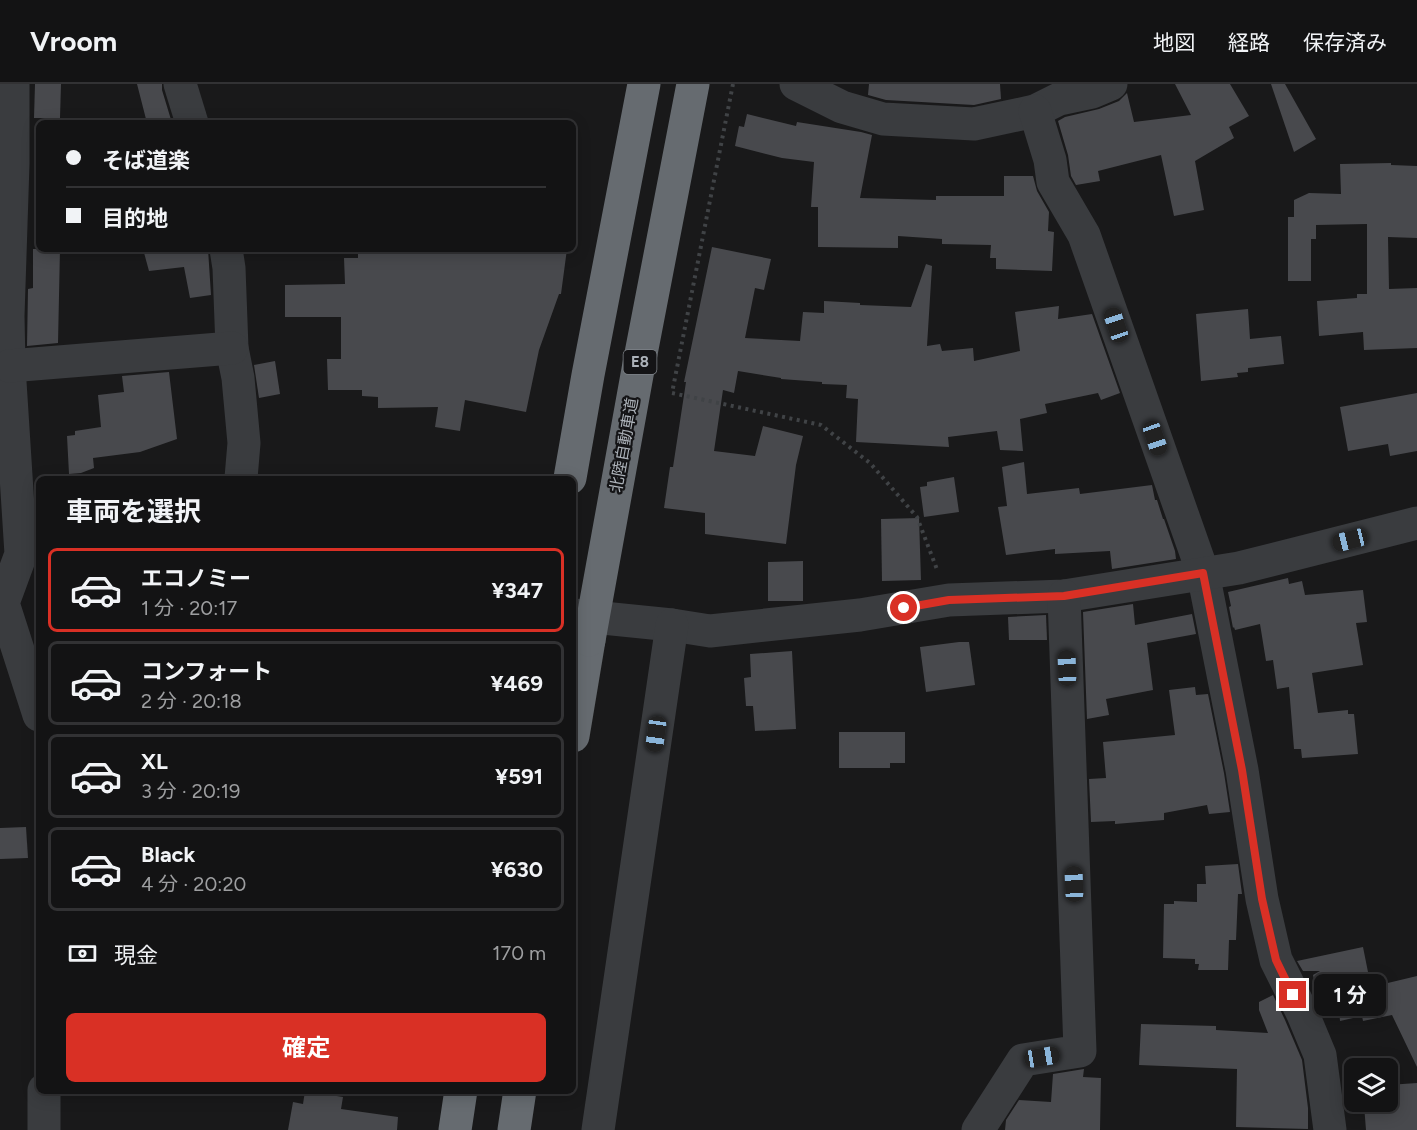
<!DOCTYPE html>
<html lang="ja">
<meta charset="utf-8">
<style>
body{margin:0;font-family:Figtree,"Noto Sans JP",sans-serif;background:#202022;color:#f1f3f6;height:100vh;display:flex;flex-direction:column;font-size:22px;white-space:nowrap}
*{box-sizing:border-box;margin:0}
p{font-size:20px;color:#9d9ea0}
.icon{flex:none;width:33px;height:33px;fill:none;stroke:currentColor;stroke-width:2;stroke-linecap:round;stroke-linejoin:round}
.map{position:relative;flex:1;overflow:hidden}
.panel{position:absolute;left:36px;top:392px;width:540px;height:618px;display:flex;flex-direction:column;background:#131314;border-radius:9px;box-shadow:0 3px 15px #0003,0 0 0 2px #323234}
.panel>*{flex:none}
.guide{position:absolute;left:36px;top:36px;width:540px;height:132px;border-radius:9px;box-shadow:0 3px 15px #0003,0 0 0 2px #323234;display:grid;align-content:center;height:132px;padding:0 30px;background:#131314}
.tools{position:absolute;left:1344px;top:974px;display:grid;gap:12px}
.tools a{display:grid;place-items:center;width:54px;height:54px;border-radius:9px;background:#131314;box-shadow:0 3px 15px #0003,0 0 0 2px #323234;font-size:30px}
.end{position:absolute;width:27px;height:27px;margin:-14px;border:8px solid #d93025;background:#fff;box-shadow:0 0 0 3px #fff}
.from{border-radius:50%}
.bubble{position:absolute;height:42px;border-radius:9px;background:#131314;box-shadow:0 3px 15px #0003,0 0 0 2px #323234;font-size:20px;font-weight:700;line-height:42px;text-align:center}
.car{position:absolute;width:18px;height:36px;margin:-18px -9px;border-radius:8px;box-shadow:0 0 4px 2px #0007;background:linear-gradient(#222 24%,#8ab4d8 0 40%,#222 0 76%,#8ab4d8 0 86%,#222 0)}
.guide b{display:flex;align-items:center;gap:21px;height:57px;font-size:22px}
.guide b+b{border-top:2px solid #323234}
.guide i{width:15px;height:15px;background:#f1f3f6}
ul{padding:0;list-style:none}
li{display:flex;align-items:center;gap:18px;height:84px;margin:0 12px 9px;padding:0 18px;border:3px solid #323234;border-radius:9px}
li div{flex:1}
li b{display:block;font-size:22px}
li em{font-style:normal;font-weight:700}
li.current{border-color:#d93025}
li>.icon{width:54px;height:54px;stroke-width:1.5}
h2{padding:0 30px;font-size:27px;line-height:72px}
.pay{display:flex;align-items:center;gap:15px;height:66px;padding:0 30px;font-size:22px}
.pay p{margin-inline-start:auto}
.action{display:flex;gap:12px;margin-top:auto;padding:12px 30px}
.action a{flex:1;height:69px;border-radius:9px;background:#d93025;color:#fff;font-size:24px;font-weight:700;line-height:69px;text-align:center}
header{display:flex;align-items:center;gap:36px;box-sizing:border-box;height:84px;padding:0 30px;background:#131314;border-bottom:2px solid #323234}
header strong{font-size:28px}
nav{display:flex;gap:33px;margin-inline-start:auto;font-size:21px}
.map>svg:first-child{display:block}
.building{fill:#48494d}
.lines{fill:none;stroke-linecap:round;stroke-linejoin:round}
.path{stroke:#404346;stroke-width:4;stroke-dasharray:3 4.5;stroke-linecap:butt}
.minor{stroke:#3a3c3f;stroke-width:33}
.highway{stroke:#666b70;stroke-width:33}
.highway-bridge{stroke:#666b70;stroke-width:33}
.route{stroke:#d93025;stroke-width:8}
.labels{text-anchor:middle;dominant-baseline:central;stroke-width:4.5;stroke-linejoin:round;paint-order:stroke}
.shield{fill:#141416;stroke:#7e8388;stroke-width:1.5}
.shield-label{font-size:15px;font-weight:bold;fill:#acb2b9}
.street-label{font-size:16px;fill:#acb2b9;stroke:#141416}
</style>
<header>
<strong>Vroom</strong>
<nav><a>地図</a><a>経路</a><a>保存済み</a></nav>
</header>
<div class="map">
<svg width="1417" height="1046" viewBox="0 0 1417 1046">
<rect width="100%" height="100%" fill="#19191a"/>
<g class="building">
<polygon points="35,0 61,0 60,34 34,34"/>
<polygon points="137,0 162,0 162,6 172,39 147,39"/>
<polygon points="869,0 1000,0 1001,15 974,21 886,16 868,11"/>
<polygon points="1175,0 1230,0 1249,32 1229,43 1234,54 1195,77 1204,126 1174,132 1161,71 1098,87 1100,97 1076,101 1071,92 1068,71 1058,37 1065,33 1099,25 1119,17 1127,9 1134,38 1191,31"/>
<polygon points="1271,0 1285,0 1316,55 1294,68"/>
<polygon points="747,30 796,42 797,38 861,48 872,51 860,114 936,116 936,112 1004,112 1004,92 1033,92 1037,107 1049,128 1048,147 1054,148 1052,187 996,185 996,174 990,174 991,161 942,160 942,155 898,152 898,164 818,163 818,123 811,123 814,78 782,74 735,62 739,42 744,43"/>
<polygon points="1391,79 1391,81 1417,82 1417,154 1388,153 1389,205 1417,204 1417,264 1364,266 1363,248 1319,252 1317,217 1357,214 1357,210 1367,210 1367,140 1316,141 1316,155 1311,155 1311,197 1288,197 1288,133 1294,133 1294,116 1309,109 1341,110 1340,80"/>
<polygon points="712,163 771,175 764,206 755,204 745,254 800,257 803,228 824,229 824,217 860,219 860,221 911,223 926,180 932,182 927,262 940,260 942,267 973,264 974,277 1020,267 1015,228 1059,222 1058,235 1092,230 1120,309 1101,316 1098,309 1045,320 1047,329 1020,335 1023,367 1000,366 997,347 948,353 949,363 856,358 858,315 846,314 847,301 822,300 822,298 781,295 781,294 738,287 734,309 723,306 714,367 755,372 763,342 803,352 796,381 786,460 705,450 705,429 664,424 670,383 673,383 686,298 684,298"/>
<polygon points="33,165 60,165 58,259 27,262 28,205 33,204"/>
<polygon points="143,165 208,165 211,211 190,214 184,183 149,187"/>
<polygon points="358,165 567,165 561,210 559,210 539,266 526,328 465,316 460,347 435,343 438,323 378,324 378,313 362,312 362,306 328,306 327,275 341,275 341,233 285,233 285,201 345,200 344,174 358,174"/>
<polygon points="1248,225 1250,255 1281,252 1284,280 1248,284 1248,288 1237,289 1238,293 1201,297 1196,230"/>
<polygon points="275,277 280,310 259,314 254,281"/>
<polygon points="169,288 177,355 140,368 93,374 94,384 81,389 69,390 67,352 75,351 75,347 101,343 98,311 124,308 122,292"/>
<polygon points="1417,309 1417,367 1390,372 1388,360 1348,367 1340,323"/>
<polygon points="1024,378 1027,410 1079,404 1080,410 1152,401 1155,416 1157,416 1163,435 1164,435 1175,467 1176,475 1112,485 1110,467 1055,470 1055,465 1006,471 998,423 1007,422 1002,383"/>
<polygon points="954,393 959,428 924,433 920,403 927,402 927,398"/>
<polygon points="919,434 921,496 882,497 881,435"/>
<polygon points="803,477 803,517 768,517 768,478"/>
<polygon points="1288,494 1289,500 1302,497 1305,511 1363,506 1367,538 1356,539 1363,581 1312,589 1318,629 1348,626 1348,630 1354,630 1358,670 1302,674 1301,665 1294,665 1289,603 1277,605 1273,576 1266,577 1260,540 1235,546 1234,543 1233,544 1229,523 1231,522 1228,508"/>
<polygon points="1133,520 1135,541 1192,530 1196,550 1147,559 1153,606 1106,615 1109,631 1087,635 1083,528"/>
<polygon points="1046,531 1047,556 1009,556 1008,533"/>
<polygon points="959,558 969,558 975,601 926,608 920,563"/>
<polygon points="792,567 796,645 755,647 753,622 746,622 744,594 751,593 750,570"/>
<polygon points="1195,603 1196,611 1208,610 1224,689 1230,728 1209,730 1207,721 1164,729 1164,736 1115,740 1115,737 1091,738 1089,695 1106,694 1103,658 1175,651 1169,606"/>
<polygon points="839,648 905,648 905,679 890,679 890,684 839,684"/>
<polygon points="26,743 28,774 0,775 0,744"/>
<polygon points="1238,780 1242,810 1238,810 1236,856 1229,856 1228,886 1198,886 1199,880 1195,880 1195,875 1163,874 1164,820 1174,820 1174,817 1197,818 1197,800 1206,800 1205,782"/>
<polygon points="1363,863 1371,903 1417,892 1417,983 1392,931 1363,937 1362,932 1340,937 1338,914 1318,914 1313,891 1320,887 1303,887 1297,877"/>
<polygon points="1273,911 1285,936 1302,976 1308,1024 1308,1045 1236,1043 1237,985 1139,981 1141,940 1216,942 1216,946 1268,949 1259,926 1259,918"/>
<polygon points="1084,985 1083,993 1101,994 1100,1046 1005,1046 1006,1036 1019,1016 1051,1018 1053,990"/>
<polygon points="1417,999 1417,1046 1366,1046 1364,1021 1387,1020 1388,1001"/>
<polygon points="305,1007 343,1013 341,1025 398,1033 397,1046 288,1046 293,1018 303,1020"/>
</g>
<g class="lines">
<polyline class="path" points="733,0 672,309 821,341 870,379 917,433 938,488"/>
<g class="minor">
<polyline points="13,0 13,80 8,232 9,282 21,470 3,519 39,631"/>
<polyline points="180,0 192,39"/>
<polyline points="796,0 842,23 883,35 974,40 1035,27 1059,15 1092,8 1111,0"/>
<polyline points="1035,27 1050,76 1053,98 1084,151 1203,489 1242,686 1262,815 1276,876 1302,928 1320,971 1330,1046"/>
<polyline points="226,165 229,184 232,264 238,294 244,359 241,394"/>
<polyline points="9,282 232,264"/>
<polyline points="573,531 672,541 710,547 860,531 949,516 1064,512 1239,484 1417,439"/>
<polyline points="44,1006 44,1046"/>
<polyline points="598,1046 672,541"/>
<polyline points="978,1046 1023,976 1080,967 1064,512"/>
</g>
<g class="highway">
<polyline points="570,394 588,291 644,0"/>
<polyline points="573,652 589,556"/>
<polyline points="455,1046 461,1006"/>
<polyline points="514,1046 520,1006"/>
</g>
<polyline class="highway-bridge" points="589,556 639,280 693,0"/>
</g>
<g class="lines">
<polyline class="route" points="904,524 949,516 1064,512 1203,489 1242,686 1262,815 1276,876 1293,911"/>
</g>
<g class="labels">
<rect class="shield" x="623.5" y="266" width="33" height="24" rx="4.5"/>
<g class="shield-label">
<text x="640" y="278">E8</text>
</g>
<g class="street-label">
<text transform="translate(624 361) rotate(-80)">北陸自動車道</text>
</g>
</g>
</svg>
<div class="tools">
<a><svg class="icon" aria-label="layers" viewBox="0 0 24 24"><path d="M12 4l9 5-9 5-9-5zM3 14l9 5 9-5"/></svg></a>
</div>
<i class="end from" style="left:904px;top:524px"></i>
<i class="end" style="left:1293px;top:911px"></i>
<div class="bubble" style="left:1314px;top:890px;width:72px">1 分</div>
<i class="car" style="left:1116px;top:241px;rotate:341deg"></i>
<i class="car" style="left:1155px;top:354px;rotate:161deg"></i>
<i class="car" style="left:1350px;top:456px;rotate:256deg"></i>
<i class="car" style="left:1067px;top:584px;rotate:358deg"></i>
<i class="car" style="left:656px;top:650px;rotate:188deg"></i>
<i class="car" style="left:1074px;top:800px;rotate:358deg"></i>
<i class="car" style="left:1042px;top:973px;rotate:81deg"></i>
<div class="guide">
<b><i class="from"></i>そば道楽</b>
<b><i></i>目的地</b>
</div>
<section class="panel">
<h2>車両を選択</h2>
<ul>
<li class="current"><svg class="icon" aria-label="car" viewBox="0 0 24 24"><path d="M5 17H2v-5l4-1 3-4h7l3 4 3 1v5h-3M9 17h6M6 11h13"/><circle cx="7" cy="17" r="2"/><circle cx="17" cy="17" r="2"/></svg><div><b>エコノミー</b><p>1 分 · 20:17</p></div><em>¥347</em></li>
<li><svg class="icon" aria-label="car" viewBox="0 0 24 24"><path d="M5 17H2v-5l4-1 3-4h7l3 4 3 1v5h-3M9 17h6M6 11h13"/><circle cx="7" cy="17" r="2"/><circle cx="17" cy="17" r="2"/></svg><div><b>コンフォート</b><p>2 分 · 20:18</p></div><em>¥469</em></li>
<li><svg class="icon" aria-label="car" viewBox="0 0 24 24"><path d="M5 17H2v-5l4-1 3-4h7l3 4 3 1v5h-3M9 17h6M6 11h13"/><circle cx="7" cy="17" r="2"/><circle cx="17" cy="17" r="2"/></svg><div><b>XL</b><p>3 分 · 20:19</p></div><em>¥591</em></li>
<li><svg class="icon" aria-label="car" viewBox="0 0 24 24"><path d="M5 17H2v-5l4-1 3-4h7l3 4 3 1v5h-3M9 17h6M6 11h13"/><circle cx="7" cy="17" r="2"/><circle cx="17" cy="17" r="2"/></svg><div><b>Black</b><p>4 分 · 20:20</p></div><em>¥630</em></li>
</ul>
<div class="pay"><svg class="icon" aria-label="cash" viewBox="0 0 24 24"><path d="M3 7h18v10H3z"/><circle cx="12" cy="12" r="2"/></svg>現金<p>170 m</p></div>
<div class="action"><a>確定</a></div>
</section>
</div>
